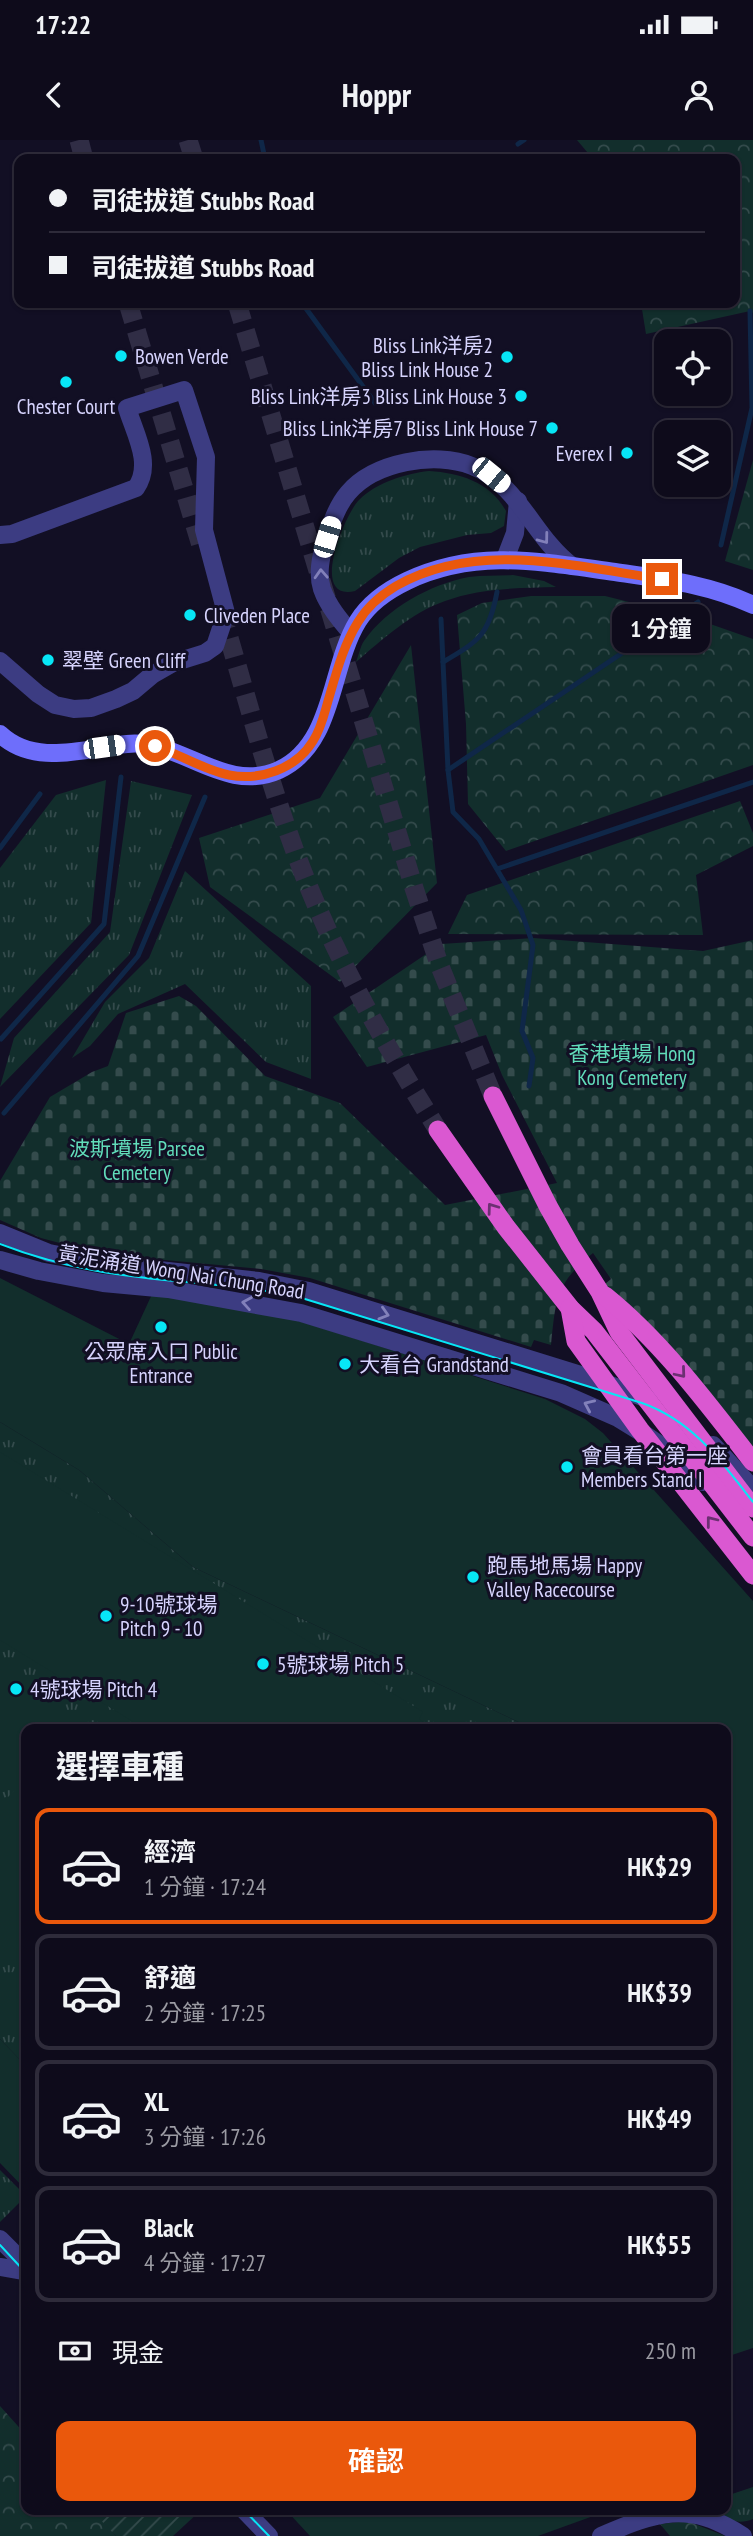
<!DOCTYPE html>
<html lang="zh-TW">
<meta charset="utf-8">
<style>
body{margin:0;font-family:"PT Sans Narrow","Noto Sans TC",sans-serif;background:#1c1928;color:#f1f3f6;height:100vh;display:flex;flex-direction:column;font-size:26px;white-space:nowrap}
*{box-sizing:border-box;margin:0}
p{font-size:23px;color:#9b9ba3}
.icon{flex:none;width:38px;height:38px;fill:none;stroke:currentColor;stroke-width:2;stroke-linecap:round;stroke-linejoin:round}
.map{position:relative;flex:1;overflow:hidden}
.details{position:absolute;left:21px;top:1584px;width:710px;height:791px;display:flex;flex-direction:column;background:#0e0b1b;border-radius:14px;box-shadow:0 2px 5px #0004,0 0 0 2px #2e2b3a}
.details>*{flex:none}
.banner{position:absolute;left:14px;top:14px;width:726px;height:154px;border-radius:14px;box-shadow:0 2px 5px #0004,0 0 0 2px #2e2b3a;display:grid;align-content:center;height:154px;padding:0 35px;background:#0e0b1b}
.controls{position:absolute;left:654px;top:189px;display:grid;gap:14px}
.controls a{display:grid;place-items:center;width:77px;height:77px;border-radius:14px;background:#0e0b1b;box-shadow:0 2px 5px #0004,0 0 0 2px #2e2b3a;font-size:35px}
.end{position:absolute;width:32px;height:32px;margin:-16px;border:9px solid #ea580c;background:#fff;box-shadow:0 0 0 4px #fff}
.from{border-radius:50%}
.bubble{position:absolute;height:49px;border-radius:14px;background:#0e0b1b;box-shadow:0 2px 5px #0004,0 0 0 2px #2e2b3a;font-size:23px;font-weight:600;line-height:49px;text-align:center}
.car{position:absolute;width:21px;height:42px;margin:-21px -10px;border-radius:9px;box-shadow:0 0 5px 2px #0007;background:linear-gradient(#fff 24%,#345 0 40%,#fff 0 76%,#345 0 86%,#fff 0)}
.banner b{display:flex;align-items:center;gap:24px;height:66px;font-size:26px}
.banner b+b{border-top:2px solid #2e2b3a}
.banner i{width:18px;height:18px;background:#f1f3f6}
ul{padding:0;list-style:none}
li{display:flex;align-items:center;gap:21px;height:116px;margin:0 14px 10px;padding:0 21px;border:4px solid #2e2b3a;border-radius:14px}
li div{flex:1}
li b{display:block;font-size:26px}
li em{font-style:normal;font-weight:600}
li.current{border-color:#ea580c}
li>.icon{width:63px;height:63px;stroke-width:1.5}
h2{padding:0 35px;font-size:32px;line-height:84px}
.pay{display:flex;align-items:center;gap:18px;height:77px;padding:0 35px;font-size:26px}
.pay p{margin-inline-start:auto}
.action{display:flex;gap:14px;margin-top:auto;padding:14px 35px}
.action a{flex:1;height:80px;border-radius:14px;background:#ea580c;color:#fff;font-size:28px;font-weight:600;line-height:80px;text-align:center}
.status{display:flex;justify-content:space-between;align-items:center;height:49px;padding:0 35px;background:#0e0b1b;direction:ltr}
.status svg{height:19px;fill:currentColor}
header{display:flex;justify-content:space-between;align-items:center;height:91px;padding:0 35px;background:#0e0b1b;font-size:32px;font-weight:600}
.map>svg:first-child{display:block}
.grass{fill:url(#grass-tufts)}
.forest{fill:url(#forest-crowns)}
.cemetery{fill:url(#cemetery-stones)}
.garden{fill:url(#garden-furrows)}
.pitch{fill:#122e2c}
.lines{fill:none;stroke-linecap:round;stroke-linejoin:round}
.stream{stroke:#0f2748;stroke-width:5}
.trunk-tunnel{stroke:#302d45;stroke-width:19;stroke-dasharray:19 10;stroke-linecap:butt}
.minor{stroke:#3c3c82;stroke-width:18}
.tertiary{stroke:#3c3c82;stroke-width:18}
.secondary{stroke:#6e6efb;stroke-width:18}
.trunk{stroke:#da58d1;stroke-width:19}
.tram{stroke:#07e6f6;stroke-width:2}
.oneway{stroke:#8280ba}
.oneway2{stroke:#6c3072}
.route{stroke:#ea580c;stroke-width:9}
.poi-dot{fill:#07e6f6;stroke:#120f24;stroke-width:2.5}
.labels{text-anchor:middle;dominant-baseline:central;stroke-width:6;stroke-linejoin:round;paint-order:stroke}
.poi-label{font-size:21px;fill:#d7d4fe;stroke:#120f24;text-anchor:start}
.park-label{font-size:21px;fill:#61dcba;stroke:#120f24}
.street-label{font-size:21px;fill:#d7d4fe;stroke:#120f24}
</style>
<div class="status"><b>17:22</b><svg viewBox="0 0 49 12"><path d="M0 12V9h3v3zM5 12V6h3v6zM10 12V3h3v9zM15 12V0h3v12zM26 1h20v11H26zM47 4h2v5h-2z"/></svg></div>
<header><svg class="icon" aria-label="back" viewBox="0 0 24 24"><path d="M15 5l-7 7 7 7"/></svg>Hoppr<svg class="icon" aria-label="person" viewBox="0 0 24 24"><circle cx="12" cy="8" r="4"/><path d="M4 21q1-7 8-7t8 7"/></svg></header>
<div class="map">
<svg width="753" height="2396" viewBox="0 0 753 2396">
<defs>
<pattern id="grass-tufts" width="24" height="20" patternUnits="userSpaceOnUse" patternTransform="scale(1.75)"><rect width="24" height="20" fill="#122e2c"/><path d="M3 7l-1-3M5 7V3M7 7l1-3M15 17l-1-3M17 17v-4M19 17l1-3" fill="none" stroke="#344b4c"/></pattern>
<pattern id="forest-crowns" width="20" height="18" patternUnits="userSpaceOnUse" patternTransform="scale(1.75)"><rect width="20" height="18" fill="#122e2c"/><path d="M2 6a3 3 0 1 1 6 0M12 15a3 3 0 1 1 6 0" fill="none" stroke="#344b4c"/></pattern>
<pattern id="cemetery-stones" width="16" height="16" patternUnits="userSpaceOnUse" patternTransform="scale(1.75)"><rect width="16" height="16" fill="#122e2c"/><path d="M2 7V4a2 2 0 0 1 4 0v3zM10 15v-3a2 2 0 0 1 4 0v3z" fill="#344b4c"/></pattern>
<pattern id="garden-furrows" width="10" height="10" patternUnits="userSpaceOnUse" patternTransform="scale(1.75)"><rect width="10" height="10" fill="#122e2c"/><path d="M-1 1l2-2M0 10L10 0M9 11l2-2" fill="none" stroke="#344b4c"/></pattern>
</defs>
<rect width="100%" height="100%" fill="#120f24"/>
<g class="grass">
<path d="M 429,331 C 460,333 490,342 506,371 L 504,386 L 491,393 L 467,395 L 420,407 L 399,418 L 355,451 C 308,462 345,374 359,360 C 377,342 405,334 429,331 Z"/>
<path d="M 513,435 L 544,441 L 556,447 C 519,448 480,448 445,461 C 411,473 383,499 356,522 C 359,515 360,507 364,501 C 387,468 431,444 469,437 C 484,435 499,436 513,435 Z"/>
<polygon points="106,640 91,783 0,879 0,728 56,655"/>
<polygon points="131,641 192,655 129,815 0,947 14,898 110,792"/>
<polygon points="185,731 311,846 311,939 266,922 185,844 118,874 90,906 72,918 105,862 149,818"/>
<polygon points="0,1282 79,1330 193,1427 533,1589 26,1589 26,1926 0,1899"/>
<polygon points="0,2030 26,2056 0,2082"/>
<path d="M 753,2347 L 753,2379 C 735,2387 716,2375 698,2370 L 726,2370 L 726,2356 Z"/>
</g>
<g class="forest">
<polygon points="577,0 753,0 753,173 750,171 646,194 641,163 735,163 735,19 593,19"/>
<polygon points="753,320 753,430 725,421"/>
<polygon points="531,456 605,456 693,478 753,499 753,625 506,711 468,664 466,584 457,475 482,463"/>
<polygon points="411,505 437,743 340,842 210,747 199,698 320,658"/>
<polygon points="740,661 753,693 753,706 696,735 703,795 448,794 467,755"/>
<polygon points="0,2266 26,2295 26,2370 93,2370 116,2396 0,2396"/>
<polygon points="687,2381 725,2396 670,2396 660,2384"/>
</g>
<path class="cemetery" d="M 533,798 L 703,811 L 753,800 L 753,1316 L 605,1144 L 611,1139 L 593,1113 C 555,1144 556,1159 551,1205 L 534,1200 L 531,1207 L 310,1138 L 261,1129 L 101,1114 L 41,1098 L 0,1080 L 0,1041 L 50,957 L 92,932 L 108,926 L 126,873 L 179,856 L 196,866 L 265,936 L 340,963 L 445,1065 L 557,1043 L 502,935 L 486,895 L 367,927 L 333,877 L 441,804 Z"/>
<polygon class="garden" points="91,2370 201,2370 173,2396 116,2396"/>
<g class="pitch">
<polygon points="0,1138 129,1204 153,1152 289,1178 341,1194 545,1259 585,1279 603,1293 753,1461 753,2208 726,2217 726,1589 533,1589 193,1427 79,1330 0,1282"/>
<polygon points="0,1312 423,1572 419,1579 425,1583 422,1589 145,1589 0,1500"/>
<polygon points="0,1518 63,1581 54,1589 26,1589 26,1617 0,1643"/>
<polygon points="26,1639 26,1798 0,1824 0,1665"/>
<polygon points="26,1819 26,1897 0,1871 0,1845"/>
<polygon points="0,1899 26,1926 26,2050 0,2023"/>
<polygon points="286,2370 357,2370 365,2375 372,2370 610,2370 538,2396 310,2396"/>
</g>
<g class="lines">
<g class="stream">
<polyline points="261,0 265,19"/>
<polyline points="518,4 524,0"/>
<polyline points="302,163 375,263"/>
<polyline points="721,405 752,268 750,171"/>
<polyline points="441,479 448,630 453,672 479,699 521,770 533,805 522,891 533,918 529,946"/>
<path d="M 443,522 C 479,501 489,495 497,452"/>
<polyline points="448,630 698,462"/>
<polyline points="0,708 40,654"/>
<polyline points="497,729 753,642"/>
<polyline points="1,899 104,784 121,637"/>
<polyline points="4,973 138,816 205,657"/>
</g>
<g class="trunk-tunnel">
<polyline points="79,0 84,19"/>
<polyline points="188,0 194,19"/>
<polyline points="128,163 203,412"/>
<polyline points="237,163 414,748 439,824 493,956"/>
<path d="M 221,471 C 249,564 273,660 310,750 C 345,835 390,913 438,990"/>
</g>
<g class="minor">
<path d="M 0,395 L 12,394 L 136,348 C 153,324 135,294 127,268 L 184,250 L 206,317 L 204,390 L 226,473 L 215,506 L 205,513 L 173,523 L 152,535 L 133,551 L 116,559 L 91,568 L 74,569 L 55,565 L 38,554 L 0,521"/>
<polyline points="505,419 515,393 518,361"/>
<path d="M 351,493 C 340,480 328,466 322,449 C 317,433 321,417 325,402 C 331,385 336,367 348,353 C 374,322 435,311 472,326 C 520,345 533,397 572,426"/>
</g>
<g class="tertiary">
<polyline points="0,1093 49,1113 104,1124 259,1141 309,1151 594,1239 648,1259"/>
<polyline points="0,1120 39,1131 103,1143 168,1149 301,1173 561,1253 618,1278 644,1294 666,1309 703,1342"/>
<polyline points="713,1305 753,1349"/>
<polyline points="0,2099 18,2117 26,2133"/>
<polyline points="0,2127 24,2131"/>
<polyline points="244,2370 269,2396"/>
<path d="M 601,2396 C 657,2372 688,2360 743,2396"/>
</g>
<path class="secondary" d="M 0,594 C 35,627 85,608 127,604 C 180,598 224,655 279,630 C 335,604 329,528 358,481 C 370,462 388,450 407,441 C 477,408 542,422 615,432 C 662,439 709,444 753,465"/>
<g class="trunk">
<polyline points="493,956 548,1066 570,1105 600,1152 619,1192 753,1368"/>
<polyline points="438,990 506,1087 570,1168 594,1191 753,1397"/>
<path d="M 605,1156 C 662,1202 708,1264 753,1322"/>
<polyline points="570,1168 576,1201 640,1290 753,1435"/>
</g>
<g class="tram">
<path d="M 0,1104 C 33,1117 68,1126 103,1132 C 171,1144 237,1142 305,1159 L 642,1263 C 693,1281 721,1321 753,1362"/>
<polyline points="0,2105 26,2133"/>
<polyline points="244,2370 269,2396"/>
</g>
</g>
<defs><path id="oneway-chevron" d="M-2-3.5L2.5 0L-2 3.5" fill="none" stroke-width="1.6" stroke-linecap="round" stroke-linejoin="round" transform="scale(1.75)"/></defs>
<g class="oneway">
<use href="#oneway-chevron" transform="translate(544 399) rotate(53)"/>
<use href="#oneway-chevron" transform="translate(321 434) rotate(-93)"/>
<use href="#oneway-chevron" transform="translate(247 1163) rotate(-170)"/>
<use href="#oneway-chevron" transform="translate(384 1174) rotate(17)"/>
<use href="#oneway-chevron" transform="translate(589 1265) rotate(-156)"/>
</g>
<g class="oneway2">
<use href="#oneway-chevron" transform="translate(492 1068) rotate(-126)"/>
<use href="#oneway-chevron" transform="translate(681 1233) rotate(50)"/>
<use href="#oneway-chevron" transform="translate(711 1381) rotate(-128)"/>
</g>
<g class="lines">
<path class="route" d="M 155,606 C 179,614 204,630 229,635 C 260,641 296,629 313,601 C 321,589 324,575 328,561 C 336,534 343,506 358,482 C 367,467 381,455 396,446 C 478,399 575,427 662,439"/>
</g>
<g class="poi-dot">
<circle cx="121" cy="216" r="7"/>
<circle cx="507" cy="217" r="7"/>
<circle cx="66" cy="242" r="7"/>
<circle cx="521" cy="256" r="7"/>
<circle cx="552" cy="288" r="7"/>
<circle cx="627" cy="313" r="7"/>
<circle cx="190" cy="475" r="7"/>
<circle cx="48" cy="520" r="7"/>
<circle cx="161" cy="1187" r="7"/>
<circle cx="345" cy="1224" r="7"/>
<circle cx="567" cy="1327" r="7"/>
<circle cx="473" cy="1437" r="7"/>
<circle cx="106" cy="1476" r="7"/>
<circle cx="263" cy="1524" r="7"/>
<circle cx="16" cy="1549" r="7"/>
</g>
<g class="labels">
<g class="poi-label">
<text x="493" y="205" text-anchor="end">Bliss Link洋房2<tspan x="493" dy="24">Bliss Link House 2</tspan></text>
<text x="135" y="216">Bowen Verde</text>
<text x="507" y="256" text-anchor="end">Bliss Link洋房3 Bliss Link House 3</text>
<text x="66" y="266" text-anchor="middle">Chester Court</text>
<text x="538" y="288" text-anchor="end">Bliss Link洋房7 Bliss Link House 7</text>
<text x="613" y="313" text-anchor="end">Everex I</text>
<text x="204" y="475">Cliveden Place</text>
<text x="62" y="520">翠壁 Green Cliff</text>
<text x="161" y="1211" text-anchor="middle">公眾席入口 Public<tspan x="161" dy="24">Entrance</tspan></text>
<text x="359" y="1224">大看台 Grandstand</text>
<text x="581" y="1315">會員看台第一座<tspan x="581" dy="24">Members Stand I</tspan></text>
<text x="487" y="1425">跑馬地馬場 Happy<tspan x="487" dy="24">Valley Racecourse</tspan></text>
<text x="120" y="1464">9-10號球場<tspan x="120" dy="24">Pitch 9 - 10</tspan></text>
<text x="277" y="1524">5號球場 Pitch 5</text>
<text x="30" y="1549">4號球場 Pitch 4</text>
</g>
<g class="park-label">
<text x="632" y="913">香港墳場 Hong<tspan x="632" dy="24">Kong Cemetery</tspan></text>
<text x="137" y="1008">波斯墳場 Parsee<tspan x="137" dy="24">Cemetery</tspan></text>
</g>
<g class="street-label">
<text transform="translate(181 1132) rotate(9)">黃泥涌道 Wong Nai Chung Road</text>
</g>
</g>
</svg>
<div class="controls">
<a><svg class="icon" aria-label="locate" viewBox="0 0 24 24"><circle cx="12" cy="12" r="6"/><path d="M12 2v4M12 18v4M2 12h4M18 12h4"/></svg></a>
<a><svg class="icon" aria-label="layers" viewBox="0 0 24 24"><path d="M12 4l9 5-9 5-9-5zM3 14l9 5 9-5"/></svg></a>
</div>
<i class="end from" style="left:155px;top:606px"></i>
<i class="end" style="left:662px;top:439px"></i>
<div class="bubble" style="left:612px;top:464px;width:98px">1 分鐘</div>
<i class="car" style="left:491px;top:335px;rotate:129deg"></i>
<i class="car" style="left:327px;top:397px;rotate:17deg"></i>
<i class="car" style="left:104px;top:607px;rotate:82deg"></i>
<div class="banner">
<b><i class="from"></i>司徒拔道 Stubbs Road</b>
<b><i></i>司徒拔道 Stubbs Road</b>
</div>
<section class="details">
<h2>選擇車種</h2>
<ul>
<li class="current"><svg class="icon" aria-label="car" viewBox="0 0 24 24"><path d="M5 17H2v-5l4-1 3-4h7l3 4 3 1v5h-3M9 17h6M6 11h13"/><circle cx="7" cy="17" r="2"/><circle cx="17" cy="17" r="2"/></svg><div><b>經濟</b><p>1 分鐘 · 17:24</p></div><em>HK$29</em></li>
<li><svg class="icon" aria-label="car" viewBox="0 0 24 24"><path d="M5 17H2v-5l4-1 3-4h7l3 4 3 1v5h-3M9 17h6M6 11h13"/><circle cx="7" cy="17" r="2"/><circle cx="17" cy="17" r="2"/></svg><div><b>舒適</b><p>2 分鐘 · 17:25</p></div><em>HK$39</em></li>
<li><svg class="icon" aria-label="car" viewBox="0 0 24 24"><path d="M5 17H2v-5l4-1 3-4h7l3 4 3 1v5h-3M9 17h6M6 11h13"/><circle cx="7" cy="17" r="2"/><circle cx="17" cy="17" r="2"/></svg><div><b>XL</b><p>3 分鐘 · 17:26</p></div><em>HK$49</em></li>
<li><svg class="icon" aria-label="car" viewBox="0 0 24 24"><path d="M5 17H2v-5l4-1 3-4h7l3 4 3 1v5h-3M9 17h6M6 11h13"/><circle cx="7" cy="17" r="2"/><circle cx="17" cy="17" r="2"/></svg><div><b>Black</b><p>4 分鐘 · 17:27</p></div><em>HK$55</em></li>
</ul>
<div class="pay"><svg class="icon" aria-label="cash" viewBox="0 0 24 24"><path d="M3 7h18v10H3z"/><circle cx="12" cy="12" r="2"/></svg>現金<p>250 m</p></div>
<div class="action"><a>確認</a></div>
</section>
</div>
